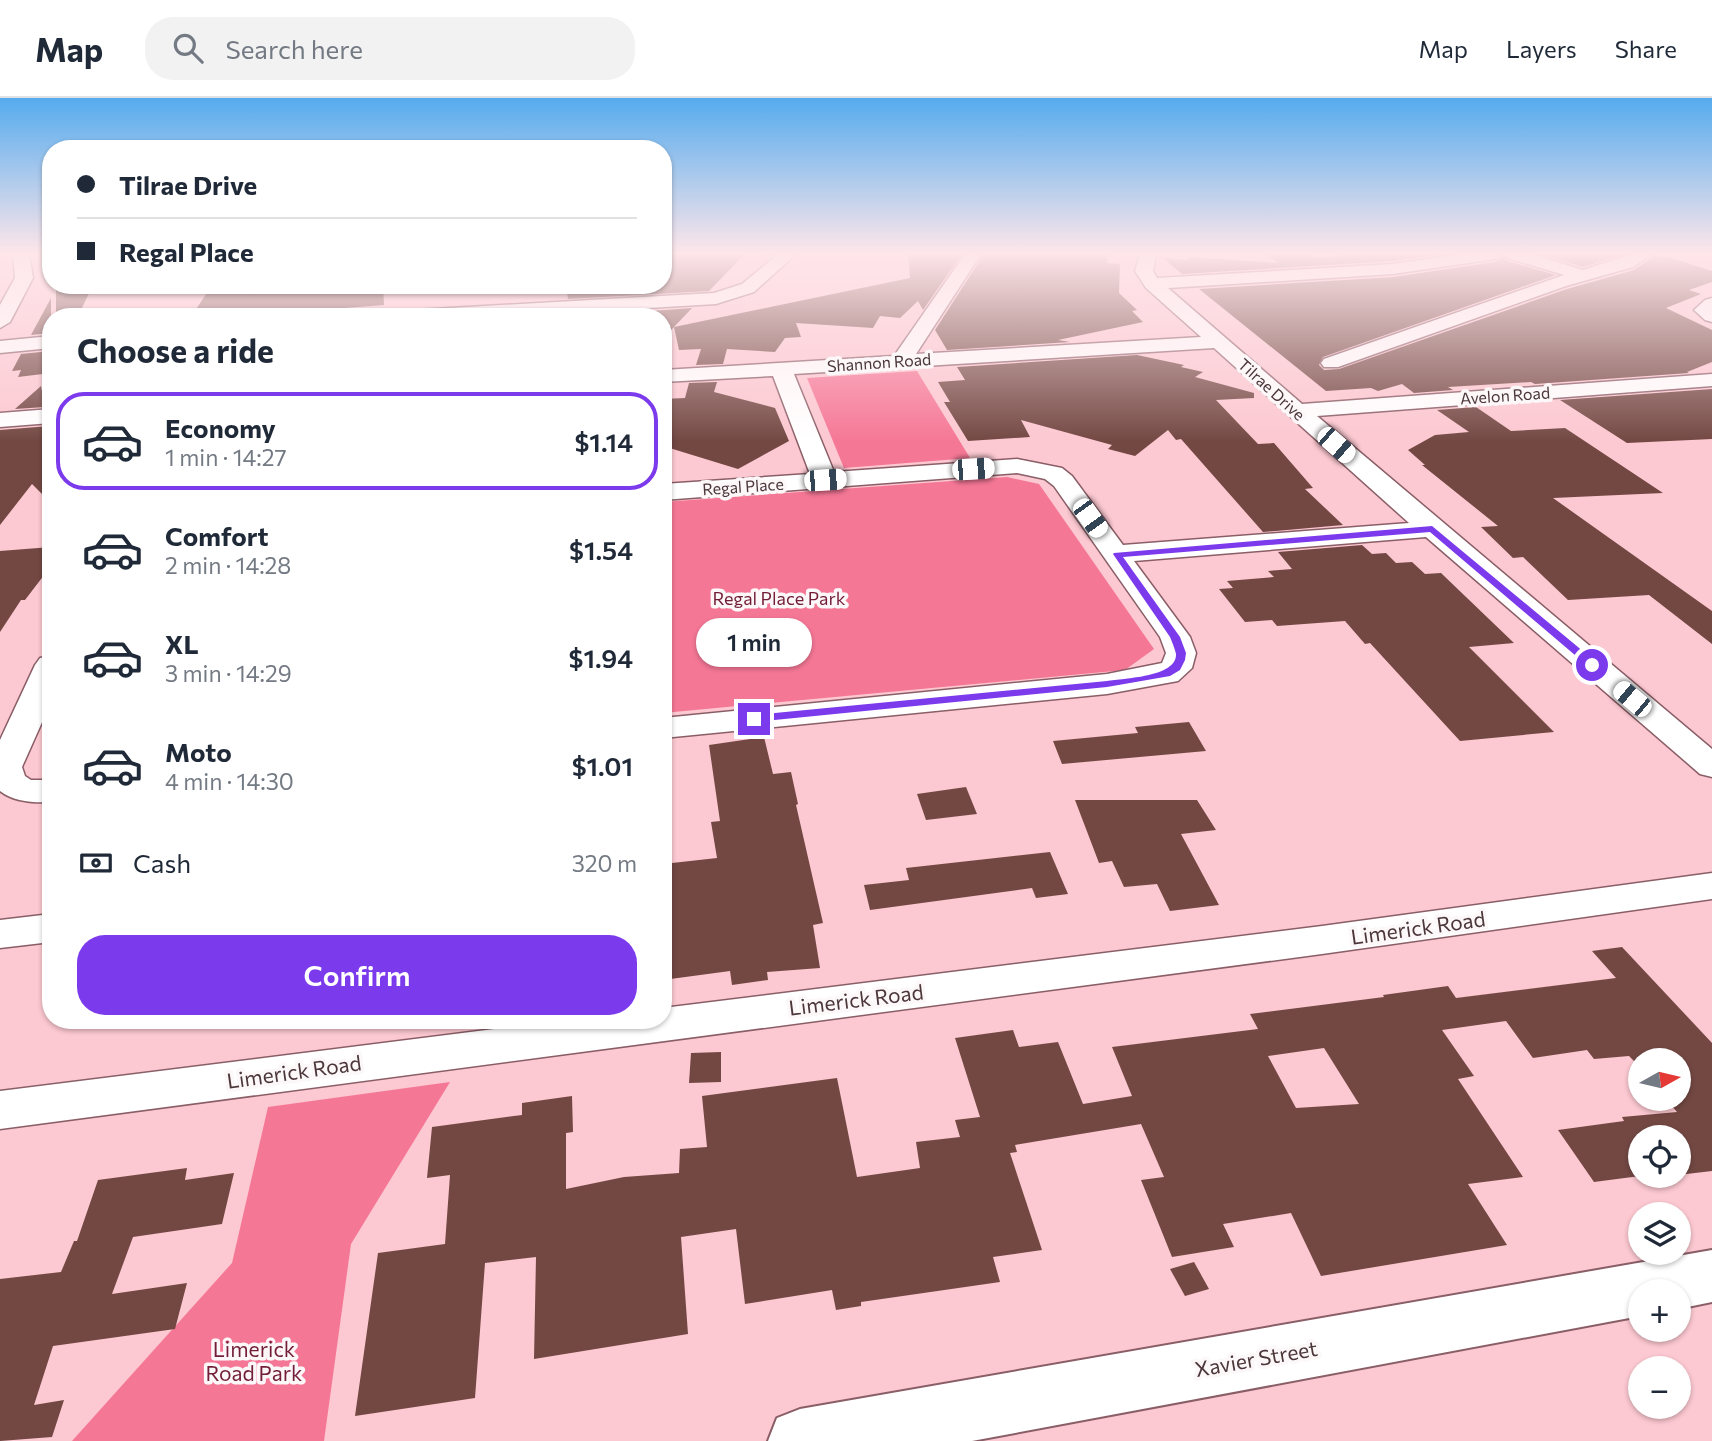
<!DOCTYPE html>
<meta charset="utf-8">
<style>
body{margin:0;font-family:Commissioner,sans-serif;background:#f2f2f3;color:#1f2937;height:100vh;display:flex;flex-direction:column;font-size:26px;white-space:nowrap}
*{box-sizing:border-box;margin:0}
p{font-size:23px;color:#747a83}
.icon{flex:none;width:38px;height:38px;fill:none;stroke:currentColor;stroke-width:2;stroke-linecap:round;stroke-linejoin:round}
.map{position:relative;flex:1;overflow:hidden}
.side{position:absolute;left:42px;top:210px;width:630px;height:721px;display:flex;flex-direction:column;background:#fff;border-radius:28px;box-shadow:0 2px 5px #0004}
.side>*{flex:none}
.banner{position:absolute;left:42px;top:42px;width:630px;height:154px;border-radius:28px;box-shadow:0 2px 5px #0004;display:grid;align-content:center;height:154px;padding:0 35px;background:#fff}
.needle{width:46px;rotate:82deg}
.tools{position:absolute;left:1628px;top:950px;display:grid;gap:14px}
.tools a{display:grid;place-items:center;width:63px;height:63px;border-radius:50%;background:#fff;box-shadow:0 2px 5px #0004;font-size:35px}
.end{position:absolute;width:32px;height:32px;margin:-16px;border:9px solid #7c3aed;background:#fff;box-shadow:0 0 0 4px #fff}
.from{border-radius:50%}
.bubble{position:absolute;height:49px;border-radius:24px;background:#fff;box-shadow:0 2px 5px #0004;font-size:23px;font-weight:600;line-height:49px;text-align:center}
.car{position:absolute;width:21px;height:42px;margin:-21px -10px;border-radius:9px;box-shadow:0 0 5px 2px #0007;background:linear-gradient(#fff 24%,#345 0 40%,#fff 0 76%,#345 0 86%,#fff 0)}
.banner b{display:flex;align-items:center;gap:24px;height:66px;font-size:26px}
.banner b+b{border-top:2px solid #e0e1e3}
.banner i{width:18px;height:18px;background:#1f2937}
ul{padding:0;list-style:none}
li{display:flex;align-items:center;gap:21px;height:98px;margin:0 14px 10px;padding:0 21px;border:4px solid transparent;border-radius:28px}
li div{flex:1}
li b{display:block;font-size:26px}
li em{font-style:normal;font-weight:600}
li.current{border-color:#7c3aed}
li>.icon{width:63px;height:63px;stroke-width:1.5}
h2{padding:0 35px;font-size:32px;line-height:84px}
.pay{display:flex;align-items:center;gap:18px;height:77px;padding:0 35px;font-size:26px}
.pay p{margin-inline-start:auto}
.primary-button{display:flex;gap:14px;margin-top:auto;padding:14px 35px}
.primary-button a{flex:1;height:80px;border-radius:28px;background:#7c3aed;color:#fff;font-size:28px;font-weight:600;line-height:80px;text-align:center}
header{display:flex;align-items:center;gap:42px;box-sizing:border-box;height:98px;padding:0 35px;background:#fff;border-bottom:2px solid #e0e1e3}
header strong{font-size:33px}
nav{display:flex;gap:38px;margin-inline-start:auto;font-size:24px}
.search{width:490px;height:63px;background:#f2f2f3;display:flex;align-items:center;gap:18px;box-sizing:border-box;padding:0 24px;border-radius:28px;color:#747a83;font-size:26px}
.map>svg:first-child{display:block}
.green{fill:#f57796}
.building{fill:#734843;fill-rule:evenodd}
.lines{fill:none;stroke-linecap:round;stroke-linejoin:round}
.street-casing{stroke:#8a5e67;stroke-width:3}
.secondary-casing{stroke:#8a5e67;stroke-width:4}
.street{fill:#fff;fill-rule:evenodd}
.secondary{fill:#fff;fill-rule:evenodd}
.route{fill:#7c3aed}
.labels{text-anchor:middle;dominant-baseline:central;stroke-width:7;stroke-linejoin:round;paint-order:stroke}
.far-street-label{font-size:16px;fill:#4b363a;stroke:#fcf7f8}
.park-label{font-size:18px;fill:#721e38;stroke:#fcf7f8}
.near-street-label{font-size:21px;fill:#4b363a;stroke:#fcf7f8}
.near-park-label{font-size:21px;fill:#721e38;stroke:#fcf7f8}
</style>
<header>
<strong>Map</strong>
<div class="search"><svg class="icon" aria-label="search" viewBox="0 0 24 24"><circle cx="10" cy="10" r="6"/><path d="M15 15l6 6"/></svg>Search here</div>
<nav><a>Map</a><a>Layers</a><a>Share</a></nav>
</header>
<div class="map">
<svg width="1712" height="1343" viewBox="0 0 1712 1343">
<rect width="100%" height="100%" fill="#fcc8d1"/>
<g class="green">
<polygon points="917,273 970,360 844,370 807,280"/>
<polygon points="1007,379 1039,386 1154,551 1125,572 663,615 663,404"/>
<polygon points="450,984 351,1146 324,1343 72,1343 232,1165 268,1009"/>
</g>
<g class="building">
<polygon points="663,156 745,156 709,193 568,201 566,187 663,187"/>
<polygon points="908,156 962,156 923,212 918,203 900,220 880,218 873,230 796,225 801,239 785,240 775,254 727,251 723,266 696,267 701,251 679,252 674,229 663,240 663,219 571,219 692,210 674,229 910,180"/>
<polygon points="984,156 1108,156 1107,165 1120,166 1119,195 1137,212 1132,213 1143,224 1058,242 1070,244 947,252 935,232"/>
<polygon points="1265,156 1310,156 1313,160 1359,156 1444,156 1393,163 1182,176 1163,160 1188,162 1189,159 1278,165"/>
<polygon points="1539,156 1624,156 1583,169"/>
<polygon points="1504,158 1507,163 1556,177 1323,259 1319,267 1324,272 1339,271 1567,191 1634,172 1654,158 1668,159 1712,173 1712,184 1689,192 1701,196 1666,210 1712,232 1712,264 1687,274 1689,275 1535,286 1531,284 1448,289 1453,292 1414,295 1402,286 1378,293 1371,290 1326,293 1199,191 1393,179 1495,164"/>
<polygon points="80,187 92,189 79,216 56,218 56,190"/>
<polygon points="212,187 383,187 384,207 291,214 258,213 254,219 191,219"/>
<polygon points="51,200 51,235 31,237"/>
<polygon points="51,253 51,275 18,279 21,272 12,273 21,256"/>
<polygon points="1137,257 1184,267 1181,269 1203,274 1195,279 1254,295 1254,300 1216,302 1258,346 1274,345 1313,390 1305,391 1343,427 1263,434 1181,341 1176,342 1168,332 1135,358 1108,351 1112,347 1021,322 1030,339 968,343 944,304 950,304 938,284 965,282 957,269"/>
<polygon points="717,284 714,294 775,310 789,343 738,371 663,348 663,301 685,300 689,285"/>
<polygon points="41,288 45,309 15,311"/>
<polygon points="1712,291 1712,341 1627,345 1560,302"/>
<polygon points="1476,309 1511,333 1565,330 1663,395 1553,400 1712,513 1712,546 1649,497 1568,502 1523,459 1513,460 1481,429 1498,428 1422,367 1425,367 1408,352 1435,337 1469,334 1437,312"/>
<polygon points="49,328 51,405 32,386 0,427 0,332"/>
<polygon points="1362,447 1372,456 1386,455 1396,465 1412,464 1425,476 1441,475 1514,545 1469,549 1554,634 1460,643 1370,545 1365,546 1345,523 1277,528 1272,522 1245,524 1219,491 1233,490 1227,483 1274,479 1268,473 1292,471 1278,454"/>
<polygon points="51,449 51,468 25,502 21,502 0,534 0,453"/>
<polygon points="1189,624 1206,653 1062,666 1053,643 1138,635 1135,629"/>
<polygon points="764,639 773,676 791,674 798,706 796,707 823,825 813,827 820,870 767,874 768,882 732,887 730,873 663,882 663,766 717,760 711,724 720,723 709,647"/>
<polygon points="966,689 977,716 926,722 917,696"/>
<polygon points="1075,702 1197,702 1216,732 1181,736 1219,807 1170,813 1157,786 1124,789 1112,763 1099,765"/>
<polygon points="1050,754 1068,796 1036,800 1032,790 870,812 864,787 909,782 906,770"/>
<path d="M 1622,849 L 1712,945 L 1712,1073 L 1678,1077 L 1678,1040 L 1640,1040 L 1640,1078 L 1594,1084 L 1558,1032 L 1624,1023 L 1622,1019 L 1677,1014 L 1666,1001 L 1678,1001 L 1678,962 L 1640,962 L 1640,969 L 1629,958 L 1594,961 L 1587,952 L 1533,960 L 1506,923 L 1442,932 L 1474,978 L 1458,981 L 1523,1079 L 1468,1086 L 1507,1147 L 1321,1178 L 1291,1115 L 1223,1126 L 1234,1149 L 1172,1159 L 1141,1082 L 1164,1079 L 1141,1026 L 1015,1047 L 1017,1054 L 1010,1055 L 1042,1152 L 993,1159 L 1000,1184 L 861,1204 L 861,1208 L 836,1212 L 832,1192 L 745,1206 L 736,1131 L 681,1139 L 688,1236 L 534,1261 L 536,1159 L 485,1165 L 475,1300 L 355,1318 L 378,1155 L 445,1146 L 450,1077 L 427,1080 L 432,1029 L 522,1017 L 522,1005 L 572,998 L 573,1034 L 566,1035 L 566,1091 L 624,1079 L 679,1075 L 680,1051 L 707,1049 L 702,998 L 837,980 L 857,1079 L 920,1070 L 916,1044 L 960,1039 L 955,1022 L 980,1019 L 955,940 L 1013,932 L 1019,949 L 1058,944 L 1083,1006 L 1132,998 L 1112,949 L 1258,931 L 1250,916 L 1384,899 L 1383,897 L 1448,888 L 1456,900 L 1616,880 L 1592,853 ZM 1324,950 L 1359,1006 L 1296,1010 L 1268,958 Z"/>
<polygon points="721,954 721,984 689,985 691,955"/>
<polygon points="187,1070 185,1082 234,1075 222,1126 133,1139 112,1196 187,1185 175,1231 53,1248 34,1307 64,1302 52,1339 0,1343 0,1181 61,1174 74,1143 77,1143 98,1082"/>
<polygon points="1194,1164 1209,1191 1185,1198 1170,1171"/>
</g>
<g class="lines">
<defs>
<g id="street">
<polygon points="13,156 29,156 33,180 10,224 0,230 0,207 15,180"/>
<polygon points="778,156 796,156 754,194 716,206 497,219 389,219 398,213 714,195 742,186"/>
<path d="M 965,156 L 981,156 L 916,256 L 1201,239 L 1146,190 L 1135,173 L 1140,156 L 1156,156 L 1153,173 L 1157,180 L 1393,166 L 1461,156 L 1503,156 L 1495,161 L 1393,176 L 1168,190 L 1302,306 L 1712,276 L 1712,288 L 1317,318 L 1712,651 L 1712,679 L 1700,676 L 1426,439 L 1134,463 L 1190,539 L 1196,555 L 1192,570 L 1178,583 L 1107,596 L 663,640 L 663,620 L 1107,576 L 1162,565 L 1166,555 L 1160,539 L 1054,388 L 1045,381 L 1017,375 L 663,402 L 663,386 L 810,376 L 773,278 L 663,284 L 663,272 L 894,258 ZM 1214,250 L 1409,425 L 1123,447 L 1072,378 L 1062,370 L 1017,361 L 834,374 L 794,276 Z"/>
<polygon points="1506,156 1531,156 1583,172 1632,156 1652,156 1633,169 1566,188 1338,269 1324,269 1321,265 1324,261 1564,177 1508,160"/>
<polygon points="1712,200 1712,224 1705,222 1694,212 1705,202"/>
<polygon points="51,238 51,250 0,255 0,243"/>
<polygon points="51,311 51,325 0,329 0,315"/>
<path d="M 51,558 L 51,604 L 22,669 L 25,678 L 31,682 L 51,682 L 51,704 C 34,705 14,704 0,693 L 0,642 L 35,567 L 40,560 Z"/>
<polygon points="1712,775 1712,801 1322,856 0,1031 0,993 566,922 663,922 663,910 1322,828"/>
<polygon points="51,816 51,844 0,850 0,822"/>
</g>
<polygon id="secondary" points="1712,1152 1712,1204 1678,1211 1678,1194 1640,1194 1640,1218 972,1343 768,1343 777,1320 800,1311"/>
</defs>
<use href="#street" class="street-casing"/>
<use href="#secondary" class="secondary-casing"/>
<use href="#street" class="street"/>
<use href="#secondary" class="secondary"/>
</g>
<linearGradient id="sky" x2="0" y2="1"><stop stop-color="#55abee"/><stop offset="0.45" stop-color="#fee6ea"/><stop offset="1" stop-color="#fee6ea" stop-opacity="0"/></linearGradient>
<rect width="1712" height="344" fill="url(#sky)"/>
<path class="route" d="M 1432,428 L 1596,564 L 1596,569 L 1589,569 L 1430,434 L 1123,459 L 1180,539 L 1186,555 L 1185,562 L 1180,572 L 1170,578 L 1107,589 L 754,624 L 749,621 L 754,617 L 1107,583 C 1124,580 1177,579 1176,556 C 1175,551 1172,544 1170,539 L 1113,456 L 1114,455 Z"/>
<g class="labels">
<g class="far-street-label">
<text transform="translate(879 264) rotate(-4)">Shannon Road</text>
<text transform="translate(1272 291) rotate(42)">Tilrae Drive</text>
<text transform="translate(1505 297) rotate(-4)">Avelon Road</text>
<text transform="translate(743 388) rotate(-4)">Regal Place</text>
</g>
<g class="park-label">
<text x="779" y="500">Regal Place Park</text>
</g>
<g class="near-street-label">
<text transform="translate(1418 829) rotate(-8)">Limerick Road</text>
<text transform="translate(856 901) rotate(-7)">Limerick Road</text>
<text transform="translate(294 973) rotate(-8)">Limerick Road</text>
<text transform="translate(1256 1260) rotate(-10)">Xavier Street</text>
</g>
<g class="near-park-label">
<text x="254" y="1250">Limerick<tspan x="254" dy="24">Road Park</tspan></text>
</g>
</g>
</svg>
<div class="tools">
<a><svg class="needle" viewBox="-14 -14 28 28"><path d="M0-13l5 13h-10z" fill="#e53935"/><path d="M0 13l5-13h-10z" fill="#747a83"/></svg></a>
<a><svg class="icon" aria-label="locate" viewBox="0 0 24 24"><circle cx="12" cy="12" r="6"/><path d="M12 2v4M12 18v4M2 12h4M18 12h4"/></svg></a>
<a><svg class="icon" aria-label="layers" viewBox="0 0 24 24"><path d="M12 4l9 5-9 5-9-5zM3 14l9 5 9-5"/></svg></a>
<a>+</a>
<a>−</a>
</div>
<i class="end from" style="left:1592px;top:567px"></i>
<i class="end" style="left:754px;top:621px"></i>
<div class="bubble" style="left:696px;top:520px;width:116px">1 min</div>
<i class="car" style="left:1336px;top:347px;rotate:131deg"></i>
<i class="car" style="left:973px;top:371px;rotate:86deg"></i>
<i class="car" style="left:825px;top:382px;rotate:86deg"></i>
<i class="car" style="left:1090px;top:420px;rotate:144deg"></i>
<i class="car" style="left:1632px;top:601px;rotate:310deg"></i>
<div class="banner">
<b><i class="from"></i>Tilrae Drive</b>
<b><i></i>Regal Place</b>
</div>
<section class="side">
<h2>Choose a ride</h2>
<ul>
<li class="current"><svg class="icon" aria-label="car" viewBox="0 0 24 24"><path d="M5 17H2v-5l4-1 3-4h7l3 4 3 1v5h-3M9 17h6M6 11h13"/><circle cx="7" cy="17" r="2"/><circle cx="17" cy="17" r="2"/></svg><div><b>Economy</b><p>1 min · 14:27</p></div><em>$1.14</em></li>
<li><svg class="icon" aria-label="car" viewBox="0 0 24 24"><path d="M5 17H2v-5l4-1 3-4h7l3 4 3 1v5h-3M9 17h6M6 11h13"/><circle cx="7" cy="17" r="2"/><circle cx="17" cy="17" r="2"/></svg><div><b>Comfort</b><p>2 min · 14:28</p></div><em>$1.54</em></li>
<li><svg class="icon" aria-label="car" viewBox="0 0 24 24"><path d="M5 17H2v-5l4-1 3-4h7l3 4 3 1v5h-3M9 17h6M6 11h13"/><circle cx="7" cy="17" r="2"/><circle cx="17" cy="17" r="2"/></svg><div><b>XL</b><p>3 min · 14:29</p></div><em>$1.94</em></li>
<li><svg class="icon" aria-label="car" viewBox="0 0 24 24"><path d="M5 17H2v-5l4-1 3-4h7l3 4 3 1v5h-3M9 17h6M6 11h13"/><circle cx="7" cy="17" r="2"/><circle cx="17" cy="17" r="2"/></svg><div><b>Moto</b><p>4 min · 14:30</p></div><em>$1.01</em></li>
</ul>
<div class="pay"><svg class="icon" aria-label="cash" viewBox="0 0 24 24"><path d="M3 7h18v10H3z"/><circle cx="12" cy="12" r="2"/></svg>Cash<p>320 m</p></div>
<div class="primary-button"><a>Confirm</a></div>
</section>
</div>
